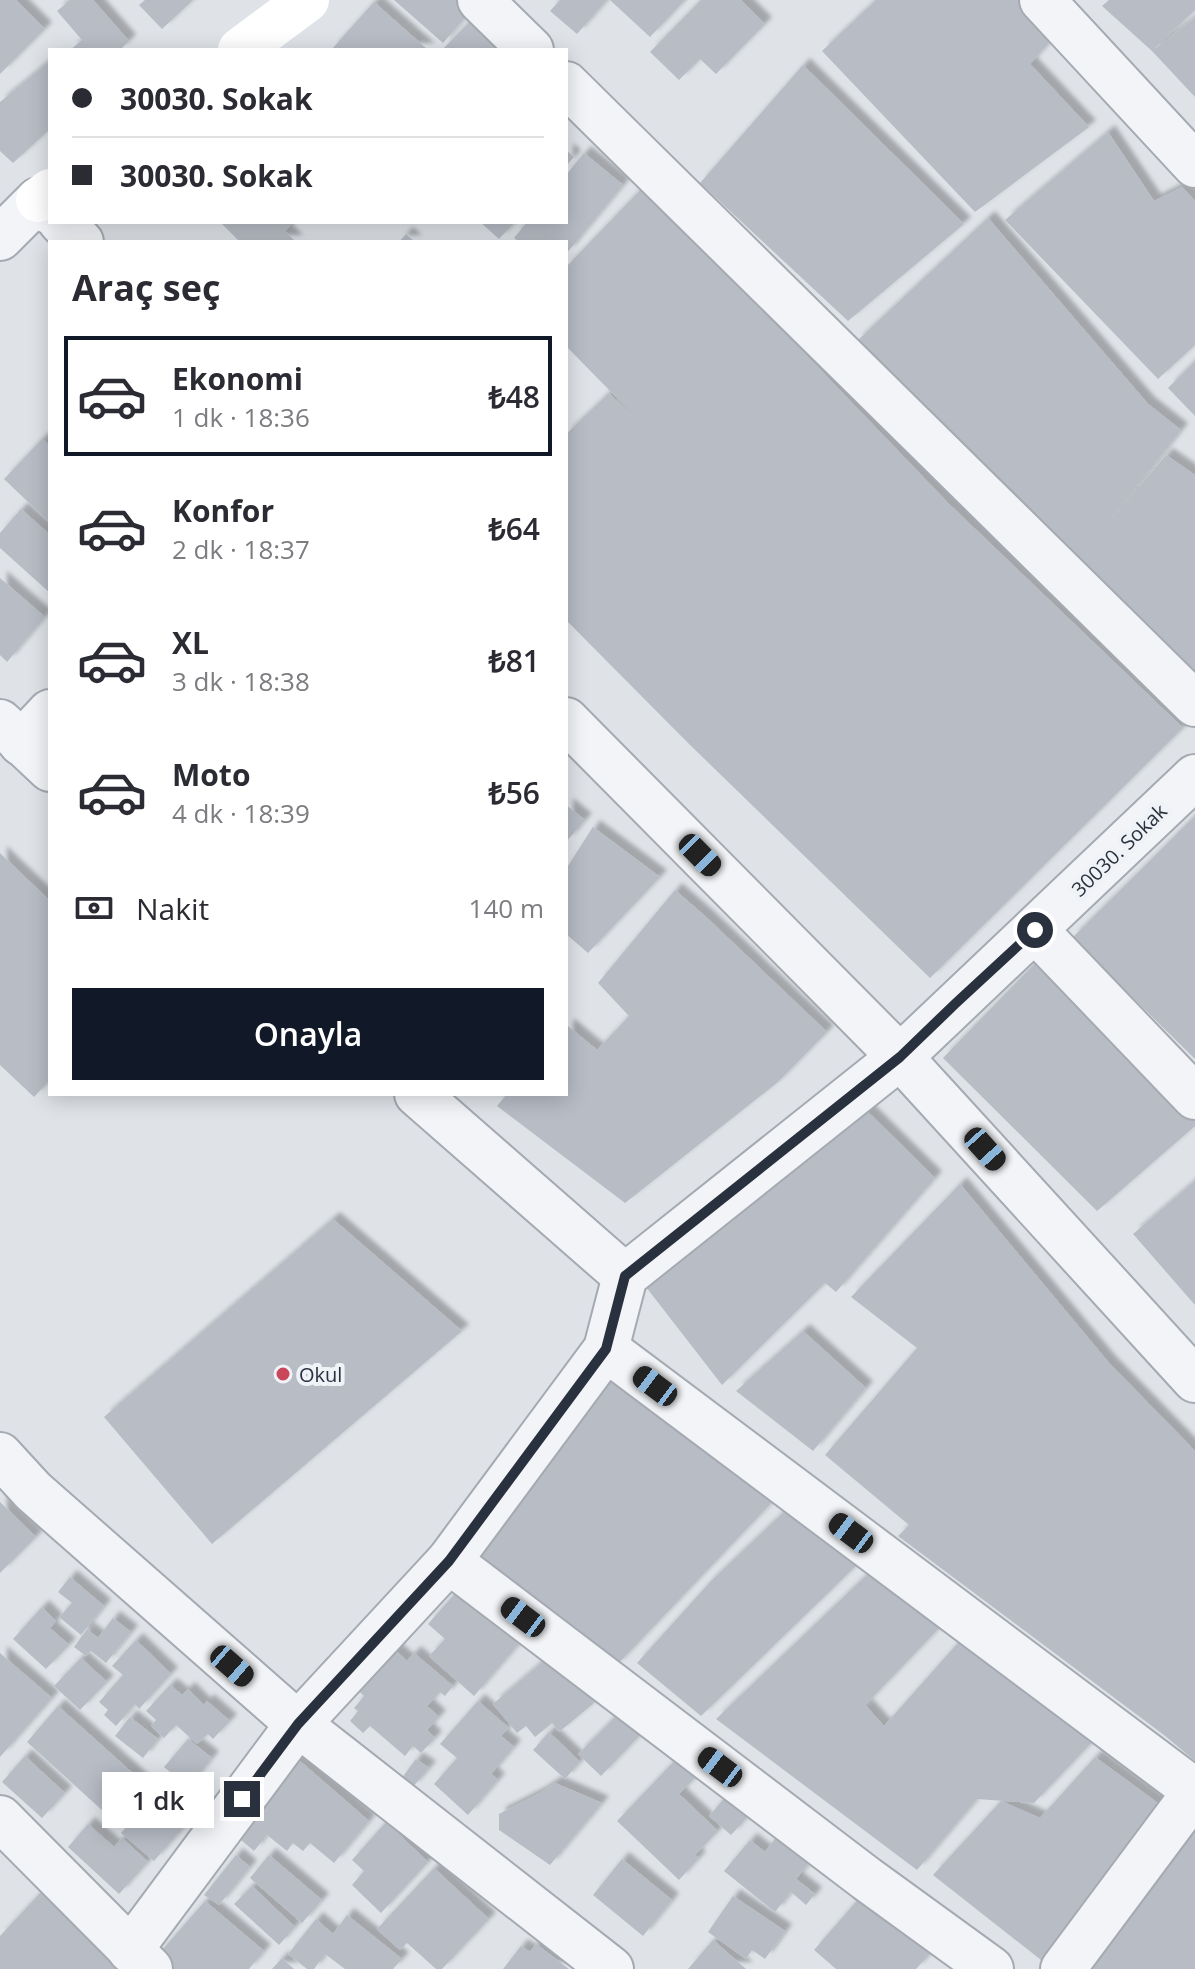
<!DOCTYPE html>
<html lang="tr">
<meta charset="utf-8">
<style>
body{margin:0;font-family:"Open Sans",sans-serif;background:#f2f2f3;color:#2b2b33;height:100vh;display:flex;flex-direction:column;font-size:30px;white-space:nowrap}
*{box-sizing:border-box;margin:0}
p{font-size:26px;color:#7c7c81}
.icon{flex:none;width:44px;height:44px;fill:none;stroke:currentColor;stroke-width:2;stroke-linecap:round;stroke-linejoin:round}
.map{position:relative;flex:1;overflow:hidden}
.panel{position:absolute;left:48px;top:240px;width:520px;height:856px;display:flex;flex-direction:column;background:#fff;border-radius:0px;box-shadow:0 4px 20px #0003}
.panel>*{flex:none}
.top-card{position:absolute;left:48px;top:48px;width:520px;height:176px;border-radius:0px;box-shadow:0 4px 20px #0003;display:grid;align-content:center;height:176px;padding:0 24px;background:#fff}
.end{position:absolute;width:36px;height:36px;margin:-18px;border:10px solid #29313f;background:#fff;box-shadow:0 0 0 4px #fff}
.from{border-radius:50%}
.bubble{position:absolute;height:56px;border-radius:0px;background:#fff;box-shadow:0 4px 20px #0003;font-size:26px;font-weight:600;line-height:56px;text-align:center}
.car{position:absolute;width:24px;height:48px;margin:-24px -12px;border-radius:10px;box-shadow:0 0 6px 2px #0007;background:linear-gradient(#222 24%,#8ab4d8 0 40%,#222 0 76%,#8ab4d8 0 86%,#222 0)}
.top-card b{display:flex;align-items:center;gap:28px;height:76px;font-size:30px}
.top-card b+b{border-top:2px solid #e1e1e2}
.top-card i{width:20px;height:20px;background:#2b2b33}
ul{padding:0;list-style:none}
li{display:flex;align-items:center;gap:24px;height:120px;margin:0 16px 12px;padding:0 8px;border:4px solid transparent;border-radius:0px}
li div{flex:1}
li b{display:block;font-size:30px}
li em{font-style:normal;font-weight:600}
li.active{border-color:#111827}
li>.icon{width:72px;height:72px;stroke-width:1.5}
h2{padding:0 24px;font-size:36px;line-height:96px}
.pay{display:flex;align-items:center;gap:20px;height:88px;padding:0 24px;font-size:30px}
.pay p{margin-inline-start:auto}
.button{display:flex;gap:16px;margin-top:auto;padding:16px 24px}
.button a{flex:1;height:92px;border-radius:0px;background:#111827;color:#fff;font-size:32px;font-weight:600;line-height:92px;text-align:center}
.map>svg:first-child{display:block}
.building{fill:#b7bcc5;filter:url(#shadow)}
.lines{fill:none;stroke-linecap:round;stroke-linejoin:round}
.street-casing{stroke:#a5aab2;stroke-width:48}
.street{stroke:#f2f4f7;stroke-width:44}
.secondary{stroke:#fff;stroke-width:44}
.route{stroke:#29313f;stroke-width:10}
.poi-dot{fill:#ca475b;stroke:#eff2f6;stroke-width:3}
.labels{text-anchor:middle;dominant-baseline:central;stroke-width:8;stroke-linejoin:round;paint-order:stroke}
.street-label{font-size:20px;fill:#29313f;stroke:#eff2f6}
.poi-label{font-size:20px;fill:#29313f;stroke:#eff2f6;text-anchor:start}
</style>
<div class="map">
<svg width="1195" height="1969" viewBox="0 0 1195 1969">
<defs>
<filter id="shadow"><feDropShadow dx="7" dy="-7" stdDeviation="2" flood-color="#0004"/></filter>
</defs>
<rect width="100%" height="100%" fill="#dfe3e8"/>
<g class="building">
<polygon points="0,0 16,0 45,29 0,74"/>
<polygon points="70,0 93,0 129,41 120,50 70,50 82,40 57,11"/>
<polygon points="145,0 193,0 162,29 139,5"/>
<polygon points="394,0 466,0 474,7 443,43"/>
<polygon points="560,0 607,0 577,34 550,11"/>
<polygon points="610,0 685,0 650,37"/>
<polygon points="701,0 741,0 765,24 716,74 700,59 679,80 650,52"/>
<polygon points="876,0 1019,0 1055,36 1030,64 1089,127 975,212 822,51"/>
<polygon points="1109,0 1195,0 1195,10 1154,49 1195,18 1195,97 1152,51 1102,6"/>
<polygon points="374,2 428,50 331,50"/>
<polygon points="479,12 520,50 442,50"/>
<polygon points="50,61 50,129 13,163 0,151 0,102"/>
<polygon points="803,65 964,224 848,321 700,183"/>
<polygon points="1108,132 1154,201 1182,187 1195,201 1195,345 1158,379 1005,220"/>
<polygon points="566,150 574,157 566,166"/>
<polygon points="584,153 623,185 566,254 566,242 519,242 514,238 527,222 566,222 566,175"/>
<polygon points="644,186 949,504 1183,728 930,978 687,742 566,620 566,434 609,393 660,442 566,346 566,267"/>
<polygon points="988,218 1148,404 1181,430 1098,535 1166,455 1195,475 1195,675 856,342"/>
<polygon points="220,222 293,222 285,231 296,242 240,242"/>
<polygon points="480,222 515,222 499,239"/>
<polygon points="406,234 415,242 399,242"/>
<polygon points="1195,361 1195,416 1168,388"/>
<polygon points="42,439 50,446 50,523 4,479"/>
<polygon points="21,509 50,535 50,593 0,548 0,533"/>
<polygon points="0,578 45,617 7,662 0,655"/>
<polygon points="566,805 585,820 566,842"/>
<polygon points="1195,816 1195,1059 1072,938"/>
<polygon points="593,827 660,877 588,953 566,934 566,869"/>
<polygon points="0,853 50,901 50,1080 34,1097 0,1065"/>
<polygon points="675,890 706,917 827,1032 778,1082 625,1203 497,1106 507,1094 566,1094 566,1028 568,1026 597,1050 629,1016 598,983"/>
<polygon points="1039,959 1195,1114 1195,1126 1097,1211 943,1058"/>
<polygon points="865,1109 935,1178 836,1292 825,1283 722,1385 646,1287"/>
<polygon points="1195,1181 1195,1305 1133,1234"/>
<polygon points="960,1184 1109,1363 1195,1451 1195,1761 1164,1735 898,1536 909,1525 825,1455 917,1348 851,1297"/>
<polygon points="333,1219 462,1331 212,1544 104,1417"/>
<polygon points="803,1331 866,1388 813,1451 736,1391"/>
<polygon points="604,1372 776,1498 616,1666 473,1555"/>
<polygon points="0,1502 36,1537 0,1573"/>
<polygon points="787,1509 862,1560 701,1716 637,1663 711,1581"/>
<polygon points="874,1568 945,1622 846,1725 866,1706 884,1726 965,1635 1093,1741 1034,1803 977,1799 917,1870 716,1719"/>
<polygon points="70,1577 104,1606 81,1635 59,1617 72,1603 58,1592"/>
<polygon points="467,1580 523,1639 474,1696 429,1656 445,1639 428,1624"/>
<polygon points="42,1607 56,1621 50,1628 69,1645 46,1669 13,1639"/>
<polygon points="113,1618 131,1632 106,1663 91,1651 86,1656 74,1647 87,1629 98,1638"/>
<polygon points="136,1640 171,1674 139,1709 135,1704 116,1726 104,1715 108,1710 99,1702 123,1675 112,1666"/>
<polygon points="386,1642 407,1661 414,1653 453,1686 445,1696 440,1692 427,1706 439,1717 427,1730 435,1738 421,1753 413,1746 405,1756 370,1726 363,1733 350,1721 358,1711 354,1708 364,1696 350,1683"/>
<polygon points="0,1653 52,1698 0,1757"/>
<polygon points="553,1653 594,1703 559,1732 552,1723 535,1737 526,1726 517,1733 493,1704"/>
<polygon points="81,1658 107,1682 80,1710 54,1686"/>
<polygon points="170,1685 182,1695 188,1689 204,1705 207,1701 230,1721 213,1739 208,1734 197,1744 176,1725 164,1738 151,1726 156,1720 146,1711"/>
<polygon points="478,1701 509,1728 501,1736 514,1747 491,1774 498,1780 468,1815 434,1784 457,1758 440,1744"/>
<polygon points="58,1706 147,1786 115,1822 27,1742"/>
<polygon points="624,1708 646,1729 601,1776 578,1754"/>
<polygon points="130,1717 158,1739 143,1758 115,1736"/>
<polygon points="549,1732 580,1762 565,1779 533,1750"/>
<polygon points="188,1739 212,1758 188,1787 164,1767"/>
<polygon points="682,1753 701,1772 679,1794 718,1831 695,1855 699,1858 679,1880 617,1821"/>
<polygon points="293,1755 369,1821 334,1863 310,1843 303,1851 293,1843 287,1851 267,1835 254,1851 228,1829"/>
<polygon points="25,1756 65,1793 42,1818 2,1782"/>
<polygon points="1095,1757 1166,1809 1041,1960 933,1875 1001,1801 1040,1818"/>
<polygon points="416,1759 429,1768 412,1788 401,1779"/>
<polygon points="555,1783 602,1803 550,1865 499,1830 499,1814 540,1793"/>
<polygon points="728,1794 751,1813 731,1835 709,1816"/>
<polygon points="147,1803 165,1818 178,1803 193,1816 154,1861 121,1833"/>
<polygon points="1195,1816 1195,1969 1087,1969"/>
<polygon points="386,1822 428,1862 381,1913 352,1885 364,1871 352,1860"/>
<polygon points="88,1824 114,1847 122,1838 148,1862 119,1894 68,1847"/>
<polygon points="781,1831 814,1857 796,1879 815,1894 806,1905 791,1892 775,1912 724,1871 750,1840 765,1852"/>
<polygon points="236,1855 250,1867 219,1905 204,1895"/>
<polygon points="269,1855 322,1900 302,1923 250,1878"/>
<polygon points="622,1859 672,1900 643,1936 593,1895"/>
<polygon points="434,1868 489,1919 442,1969 436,1969 407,1943 400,1950 377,1929"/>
<polygon points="252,1886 295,1927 279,1945 234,1904"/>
<polygon points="867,1889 934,1949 916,1969 836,1969 814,1950"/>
<polygon points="43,1890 127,1969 0,1969 0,1936"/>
<polygon points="733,1896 785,1931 765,1959 752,1950 746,1959 708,1932"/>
<polygon points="205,1901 264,1951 249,1969 170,1969 156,1957"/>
<polygon points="347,1915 402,1959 393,1969 345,1969 325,1954 314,1969 307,1969 288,1954 316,1919 333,1934"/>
<polygon points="713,1940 746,1969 688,1969"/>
<polygon points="536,1944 569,1969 503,1969 521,1946 530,1952"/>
<polygon points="282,1958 294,1969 272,1969"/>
</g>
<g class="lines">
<defs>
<g id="street">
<polyline points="480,0 531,50"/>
<polyline points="1042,0 1195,165"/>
<polyline points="566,84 1195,704"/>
<polyline points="61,222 81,242"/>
<polyline points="0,238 38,200 50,212"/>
<polyline points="566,720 900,1057 1195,1380"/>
<polyline points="0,722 50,769"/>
<polyline points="21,743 50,712"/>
<polyline points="1035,930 1195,1097"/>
<polyline points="417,1094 625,1276"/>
<polyline points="606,1349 1195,1791"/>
<polyline points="0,1455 33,1491 298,1724 611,1969"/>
<polyline points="449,1561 867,1879 991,1969"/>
<polyline points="0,1818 150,1969"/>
<polyline points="130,1950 298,1724 449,1561 606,1349 625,1276 900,1057 1195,777"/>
<polyline points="1063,1969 1195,1792"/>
</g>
</defs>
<use href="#street" class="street-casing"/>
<use href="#street" class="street"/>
<g class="secondary">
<polyline points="240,50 307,0"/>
<polyline points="38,200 50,191"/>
</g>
</g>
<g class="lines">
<polyline class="route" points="242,1799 298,1724 449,1561 606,1349 625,1276 900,1057 956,1003 1035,930"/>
</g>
<circle class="poi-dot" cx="283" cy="1374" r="8"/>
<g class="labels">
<g class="street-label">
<text transform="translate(1119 850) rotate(-44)">30030. Sokak</text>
</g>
<g class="poi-label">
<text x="299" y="1374">Okul</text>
</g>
</g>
</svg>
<i class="end from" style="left:1035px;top:930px"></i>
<i class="end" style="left:242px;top:1799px"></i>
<div class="bubble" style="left:102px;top:1772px;width:112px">1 dk</div>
<i class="car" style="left:700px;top:855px;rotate:135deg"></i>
<i class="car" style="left:985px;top:1149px;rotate:138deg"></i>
<i class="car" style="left:655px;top:1386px;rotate:307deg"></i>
<i class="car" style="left:851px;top:1533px;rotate:307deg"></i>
<i class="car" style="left:523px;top:1617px;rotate:307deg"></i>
<i class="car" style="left:232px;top:1666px;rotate:131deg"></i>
<i class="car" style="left:720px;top:1767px;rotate:307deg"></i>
<div class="top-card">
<b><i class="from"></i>30030. Sokak</b>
<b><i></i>30030. Sokak</b>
</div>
<section class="panel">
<h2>Araç seç</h2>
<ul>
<li class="active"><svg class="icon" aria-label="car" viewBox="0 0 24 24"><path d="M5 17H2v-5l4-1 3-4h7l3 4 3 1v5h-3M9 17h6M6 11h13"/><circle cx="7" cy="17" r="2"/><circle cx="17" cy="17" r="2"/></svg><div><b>Ekonomi</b><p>1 dk · 18:36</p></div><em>₺48</em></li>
<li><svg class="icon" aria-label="car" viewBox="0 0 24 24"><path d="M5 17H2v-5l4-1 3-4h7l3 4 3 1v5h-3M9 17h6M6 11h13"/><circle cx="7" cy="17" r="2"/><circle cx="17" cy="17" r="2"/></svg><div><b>Konfor</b><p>2 dk · 18:37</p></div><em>₺64</em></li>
<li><svg class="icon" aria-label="car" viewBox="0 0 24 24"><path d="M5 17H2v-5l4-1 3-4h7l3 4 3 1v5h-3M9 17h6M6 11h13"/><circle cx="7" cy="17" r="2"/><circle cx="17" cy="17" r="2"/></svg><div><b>XL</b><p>3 dk · 18:38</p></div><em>₺81</em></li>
<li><svg class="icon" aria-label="car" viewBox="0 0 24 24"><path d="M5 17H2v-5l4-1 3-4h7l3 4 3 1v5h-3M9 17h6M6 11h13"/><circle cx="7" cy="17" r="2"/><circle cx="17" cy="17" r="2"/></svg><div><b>Moto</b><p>4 dk · 18:39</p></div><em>₺56</em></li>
</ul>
<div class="pay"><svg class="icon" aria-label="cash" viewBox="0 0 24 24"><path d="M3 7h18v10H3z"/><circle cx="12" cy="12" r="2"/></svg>Nakit<p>140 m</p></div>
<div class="button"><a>Onayla</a></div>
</section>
</div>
